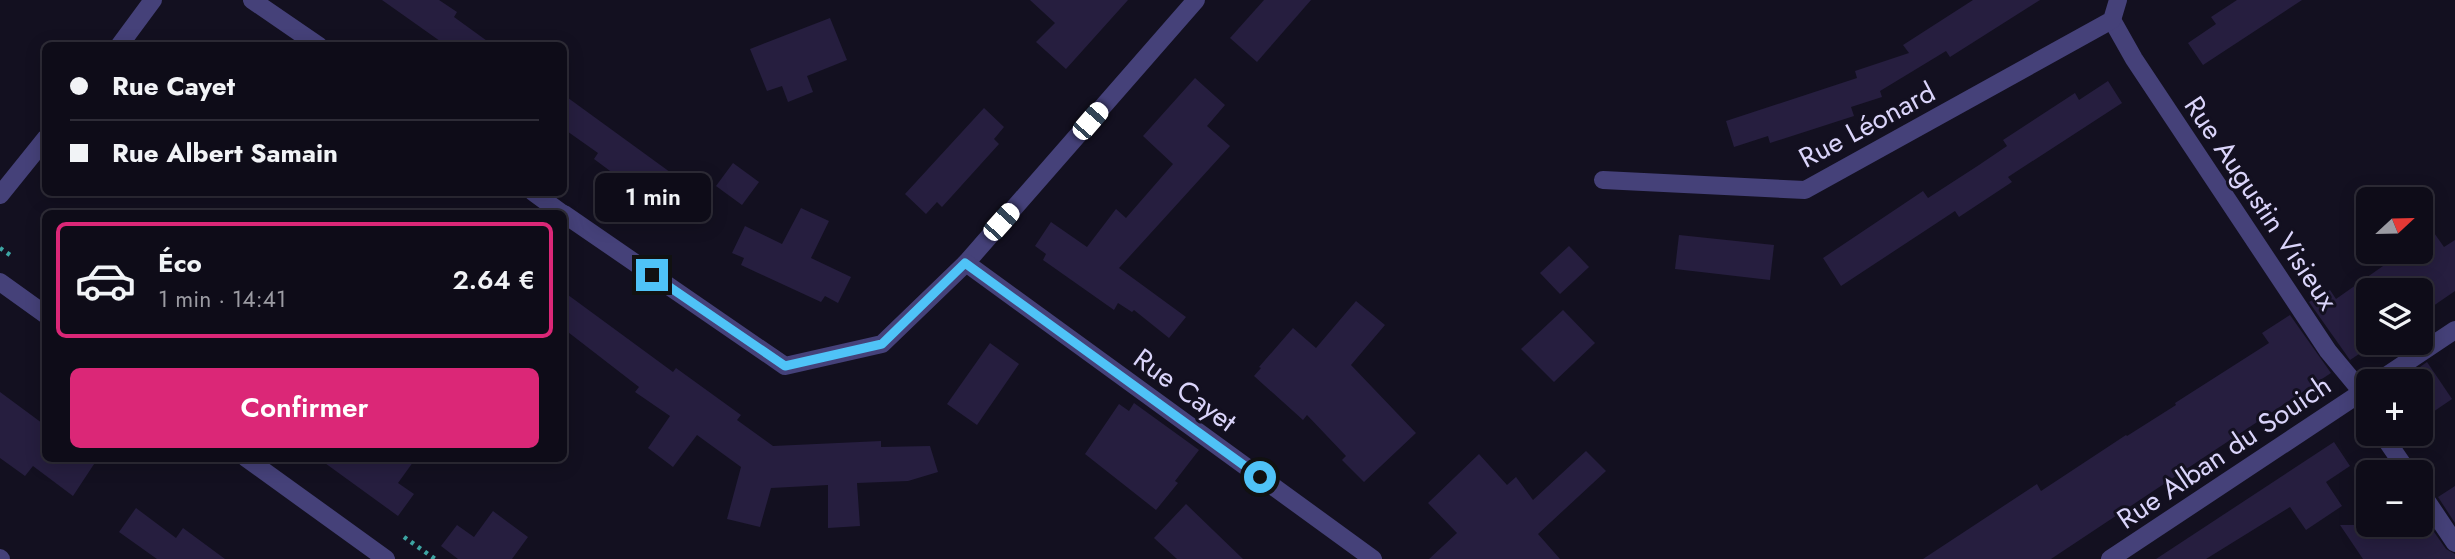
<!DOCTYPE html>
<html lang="fr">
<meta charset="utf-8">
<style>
body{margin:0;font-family:Jost,sans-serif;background:#171521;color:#f1f3f6;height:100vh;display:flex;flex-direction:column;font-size:26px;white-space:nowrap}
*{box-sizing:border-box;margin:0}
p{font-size:23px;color:#9b9ba2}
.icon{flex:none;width:38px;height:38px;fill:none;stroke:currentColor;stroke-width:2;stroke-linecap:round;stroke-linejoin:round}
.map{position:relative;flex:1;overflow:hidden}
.drawer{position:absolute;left:42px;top:210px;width:525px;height:252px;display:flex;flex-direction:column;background:#0e0c18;border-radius:10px;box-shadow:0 4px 18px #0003,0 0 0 2px #2e2c37}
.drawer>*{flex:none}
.hud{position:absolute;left:42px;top:42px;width:525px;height:154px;border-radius:10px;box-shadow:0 4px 18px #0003,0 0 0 2px #2e2c37;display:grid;align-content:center;height:154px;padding:0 28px;background:#0e0c18}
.needle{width:46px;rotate:68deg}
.tools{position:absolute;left:2356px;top:187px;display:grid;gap:14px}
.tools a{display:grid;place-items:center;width:77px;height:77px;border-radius:10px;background:#0e0c18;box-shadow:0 4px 18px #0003,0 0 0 2px #2e2c37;font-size:35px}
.end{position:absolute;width:32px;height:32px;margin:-16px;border:9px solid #4fc3f7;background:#111;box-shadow:0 0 0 4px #111}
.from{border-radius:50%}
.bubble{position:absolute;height:49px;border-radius:10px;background:#0e0c18;box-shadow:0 4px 18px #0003,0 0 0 2px #2e2c37;font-size:23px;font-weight:600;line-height:49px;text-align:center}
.car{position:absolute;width:21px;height:42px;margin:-21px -10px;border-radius:9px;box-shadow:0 0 5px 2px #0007;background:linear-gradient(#fff 24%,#345 0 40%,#fff 0 76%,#345 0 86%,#fff 0)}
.hud b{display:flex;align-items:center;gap:24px;height:66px;font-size:26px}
.hud b+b{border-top:2px solid #2e2c37}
.hud i{width:18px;height:18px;background:#f1f3f6}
ul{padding:12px 0 0;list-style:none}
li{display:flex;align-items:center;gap:21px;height:116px;margin:0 14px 10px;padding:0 14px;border:4px solid transparent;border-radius:10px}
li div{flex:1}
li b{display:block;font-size:26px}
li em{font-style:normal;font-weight:600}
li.on{border-color:#db2777}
li>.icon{width:63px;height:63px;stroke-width:1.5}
.button{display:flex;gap:14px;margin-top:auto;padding:14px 28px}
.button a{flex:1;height:80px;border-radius:10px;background:#db2777;color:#fff;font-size:28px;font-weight:600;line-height:80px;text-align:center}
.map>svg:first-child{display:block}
.building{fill:#261e3f}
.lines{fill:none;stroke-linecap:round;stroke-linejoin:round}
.path{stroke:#3da5a3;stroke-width:4.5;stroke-dasharray:3.5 5;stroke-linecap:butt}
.minor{stroke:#454179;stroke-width:18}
.route{stroke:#4fc3f7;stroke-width:9}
.labels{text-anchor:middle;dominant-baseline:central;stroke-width:6;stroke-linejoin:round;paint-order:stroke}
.street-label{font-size:28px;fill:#dad4fa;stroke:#131020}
</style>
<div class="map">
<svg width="2455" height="559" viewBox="0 0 2455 559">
<rect width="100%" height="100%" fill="#131020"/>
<g class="building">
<polygon points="382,0 439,0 457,12 454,17 494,46 447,46"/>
<polygon points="1030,0 1128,0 1066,69 1036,42 1055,23"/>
<polygon points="1264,0 1311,0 1257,62 1230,38"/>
<polygon points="1973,0 2040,0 1950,57 1946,51 1880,91 1882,97 1851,107 1854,116 1770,143 1768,136 1734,147 1726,121 1857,78 1855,71 1909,53 1903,45"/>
<polygon points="2237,0 2302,0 2203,65 2188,43 2216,24 2211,17"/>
<polygon points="830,18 847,60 807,76 813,92 788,102 782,86 767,91 750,49"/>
<polygon points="1195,78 1225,105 1207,126 1230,146 1119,268 1186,317 1169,338 1134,310 1132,312 1118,303 1114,310 1043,260 1046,254 1035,246 1051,222 1087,247 1116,209 1126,218 1173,164 1143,136"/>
<polygon points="2108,81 2122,103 2008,177 2012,182 1959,217 1955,211 1841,286 1823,258 1923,191 1928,198 1979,165 2007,146 2003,140 2075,93 2079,100"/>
<polygon points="564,95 696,191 681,213 668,205 664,211 594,159 598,153 564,129"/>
<polygon points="984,108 1004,127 994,139 999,144 942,207 937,202 926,214 905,194"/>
<polygon points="733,163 759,182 742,205 716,186"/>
<polygon points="801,208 829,221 811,258 851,277 838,303 825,296 821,302 741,265 744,258 732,253 745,226 782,244"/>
<polygon points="2420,213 2444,247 2455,240 2455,291 2420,315 2420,290 2368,290 2368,348 2350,360 2309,302 2330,290 2336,299 2403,252 2420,252"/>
<polygon points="1679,235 1774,245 1770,280 1675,269"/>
<polygon points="1569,246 1589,267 1560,294 1540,273"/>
<polygon points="564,292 673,372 676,368 741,415 737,420 773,446 881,441 881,447 930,446 938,472 908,481 857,483 860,526 828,528 828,485 771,488 760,527 727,519 741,467 697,435 673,467 648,448 670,416 635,392 639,387 564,329"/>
<polygon points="1356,301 1385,325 1351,365 1416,433 1364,482 1342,460 1346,456 1307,415 1303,420 1254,376 1261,368 1259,367 1293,328 1316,348"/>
<polygon points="1563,310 1595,343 1554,382 1521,349"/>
<polygon points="2290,315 2331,373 2060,553 2051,559 1923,559 2037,484 2041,491 2126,435 2127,436 2176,405 2175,403 2269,343 2262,333"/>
<polygon points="990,343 1019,364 977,425 947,404"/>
<polygon points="2427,362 2452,399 2430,414 2420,400 2420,367"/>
<polygon points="0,392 46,426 46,458 98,458 73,496 33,466 25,476 0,458"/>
<polygon points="1134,403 1199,450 1175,481 1178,483 1156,510 1085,454 1119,404 1129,411"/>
<polygon points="2334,442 2350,466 2326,482 2342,506 2306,530 2290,507 2206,559 2156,559"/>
<polygon points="1586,451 1606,471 1538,534 1560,559 1429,559 1457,533 1428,503 1479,454 1507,485 1516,477 1533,500"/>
<polygon points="318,458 416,458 398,483 414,494 398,516"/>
<polygon points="2455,486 2455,523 2438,497"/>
<polygon points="1186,504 1243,559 1177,559 1154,538"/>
<polygon points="136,508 176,538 183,528 225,559 157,559 119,532"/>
<polygon points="493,511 528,537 512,559 458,559 441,546 457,525 474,537"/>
<polygon points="2420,512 2446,549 2455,554 2455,559 2363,559 2340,525 2420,525"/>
</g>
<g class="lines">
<g class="path">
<polyline points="0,248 13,257"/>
<polyline points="404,537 435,559"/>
</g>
<g class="minor">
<polyline points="252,0 319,46"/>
<polyline points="2112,20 2134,59 2328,351 2362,392 2368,412"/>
<polyline points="119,46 153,0"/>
<polyline points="1603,180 1805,190 2112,20 2118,0"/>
<polyline points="533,192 563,214"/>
<polyline points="0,195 46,138"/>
<polyline points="564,214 785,366 882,344 966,263 1196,0"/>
<polyline points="966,263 1373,559"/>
<polyline points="0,282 46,315"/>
<polyline points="2377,382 2455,330"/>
<polyline points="2382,434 2408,472"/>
<polyline points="246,458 386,559"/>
<polyline points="2420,491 2455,543"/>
<polyline points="0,558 1,559"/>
<polyline points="2110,559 2368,388"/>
</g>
</g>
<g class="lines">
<polyline class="route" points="652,275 785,366 882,344 965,263 1260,477"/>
</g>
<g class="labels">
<g class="street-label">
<text transform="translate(1867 125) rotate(-28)">Rue Léonard</text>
<text transform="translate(2261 203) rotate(56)">Rue Augustin Visieux</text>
<text transform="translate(1185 390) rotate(36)">Rue Cayet</text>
<text transform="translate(2224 452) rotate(-34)">Rue Alban du Souich</text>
</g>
</g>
</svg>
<div class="tools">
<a><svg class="needle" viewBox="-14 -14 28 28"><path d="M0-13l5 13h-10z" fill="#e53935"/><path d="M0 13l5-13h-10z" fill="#9b9ba2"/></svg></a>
<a><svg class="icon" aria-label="layers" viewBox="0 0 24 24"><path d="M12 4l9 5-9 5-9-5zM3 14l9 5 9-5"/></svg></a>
<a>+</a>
<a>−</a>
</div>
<i class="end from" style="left:1260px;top:477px"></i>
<i class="end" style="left:652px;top:275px"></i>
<div class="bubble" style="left:595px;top:173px;width:116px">1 min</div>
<i class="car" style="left:1090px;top:121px;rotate:41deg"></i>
<i class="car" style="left:1001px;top:222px;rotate:42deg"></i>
<div class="hud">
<b><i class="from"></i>Rue Cayet</b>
<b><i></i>Rue Albert Samain</b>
</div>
<section class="drawer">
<ul>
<li class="on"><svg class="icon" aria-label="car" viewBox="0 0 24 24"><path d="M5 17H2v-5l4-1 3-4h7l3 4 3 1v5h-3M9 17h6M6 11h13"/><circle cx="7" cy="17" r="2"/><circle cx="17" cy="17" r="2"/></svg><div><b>Éco</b><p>1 min · 14:41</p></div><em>2.64 €</em></li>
</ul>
<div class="button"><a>Confirmer</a></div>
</section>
</div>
